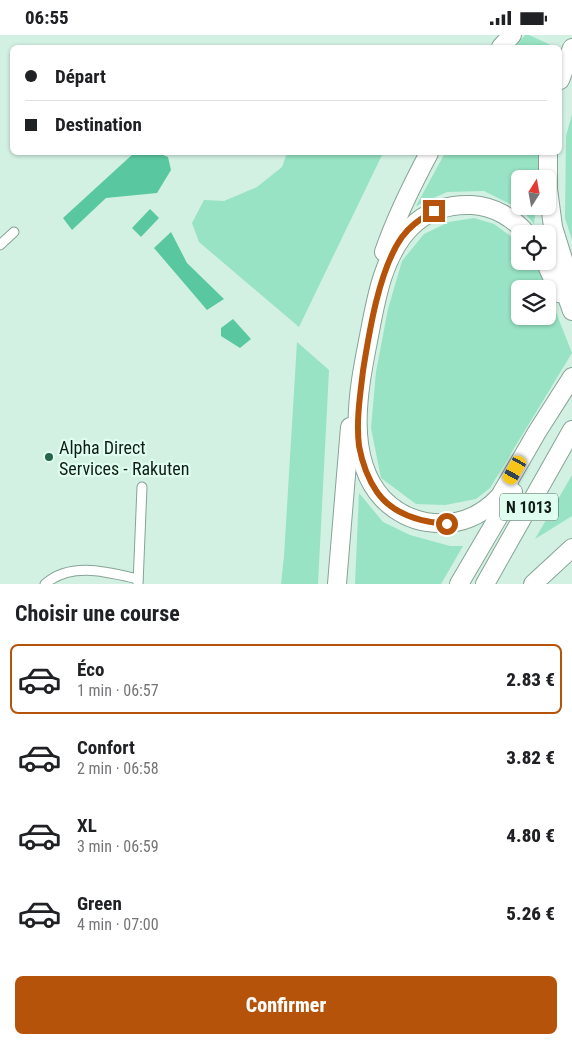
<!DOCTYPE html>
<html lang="fr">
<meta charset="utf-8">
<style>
body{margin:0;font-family:"Roboto Condensed",sans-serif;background:#f6f6f6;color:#202124;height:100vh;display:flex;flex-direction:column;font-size:19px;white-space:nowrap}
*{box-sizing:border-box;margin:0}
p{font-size:16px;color:#757577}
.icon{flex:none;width:28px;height:28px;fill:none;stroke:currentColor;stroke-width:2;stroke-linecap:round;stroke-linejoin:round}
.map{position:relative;height:549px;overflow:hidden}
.details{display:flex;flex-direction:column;background:#fff;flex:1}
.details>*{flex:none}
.hud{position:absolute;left:10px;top:10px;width:552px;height:110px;border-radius:8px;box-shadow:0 1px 4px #0004;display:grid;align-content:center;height:110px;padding:0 15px;background:#fff}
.needle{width:32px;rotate:11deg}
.fabs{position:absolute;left:511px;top:135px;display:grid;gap:10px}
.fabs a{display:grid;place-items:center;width:45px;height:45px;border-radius:8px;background:#fff;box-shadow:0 1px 4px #0004;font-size:25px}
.end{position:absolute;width:22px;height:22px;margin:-11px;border:6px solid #b45309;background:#fff;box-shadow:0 0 0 2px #fff}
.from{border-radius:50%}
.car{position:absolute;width:15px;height:30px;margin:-15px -8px;border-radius:6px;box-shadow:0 0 4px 1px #0007;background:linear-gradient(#f5c518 24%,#345 0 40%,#f5c518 0 76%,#345 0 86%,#f5c518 0)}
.hud b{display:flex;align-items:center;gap:18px;height:48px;font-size:19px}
.hud b+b{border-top:1px solid #e0e0e0}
.hud i{width:12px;height:12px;background:#202124}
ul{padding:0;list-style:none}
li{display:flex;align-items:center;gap:15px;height:70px;margin:0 10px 8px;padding:0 5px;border:2px solid transparent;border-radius:8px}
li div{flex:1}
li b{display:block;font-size:19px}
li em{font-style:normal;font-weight:800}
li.active{border-color:#b45309}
li>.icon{width:45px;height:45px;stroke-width:1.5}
h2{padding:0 15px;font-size:22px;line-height:60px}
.cta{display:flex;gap:10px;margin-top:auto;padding:10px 15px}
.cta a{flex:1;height:58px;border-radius:8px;background:#b45309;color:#fff;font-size:20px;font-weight:800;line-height:58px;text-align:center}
.status{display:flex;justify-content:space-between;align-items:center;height:35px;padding:0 25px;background:#fff;direction:ltr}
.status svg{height:14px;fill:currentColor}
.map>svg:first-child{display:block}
.green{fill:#97e3c3}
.water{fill:#59c8a0}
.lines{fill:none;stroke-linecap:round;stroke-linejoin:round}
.street-casing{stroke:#86a396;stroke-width:11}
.highway-casing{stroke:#86a396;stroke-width:20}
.street{stroke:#fff;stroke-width:9}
.highway{stroke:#fff;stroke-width:18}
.route{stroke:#b45309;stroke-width:6}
.poi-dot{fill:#27634d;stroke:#dffef0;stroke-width:2}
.labels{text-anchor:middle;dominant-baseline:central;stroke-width:4.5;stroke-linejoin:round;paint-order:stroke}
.shield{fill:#dffef0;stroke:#4f6059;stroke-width:1}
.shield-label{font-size:16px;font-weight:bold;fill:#111d18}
.poi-label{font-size:18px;fill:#111d18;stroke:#dffef0;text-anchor:start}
</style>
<div class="status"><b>06:55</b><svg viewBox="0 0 49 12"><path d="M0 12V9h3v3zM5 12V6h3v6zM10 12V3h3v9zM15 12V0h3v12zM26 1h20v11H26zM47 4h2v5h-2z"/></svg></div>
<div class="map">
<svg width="572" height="549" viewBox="0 0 572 549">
<rect width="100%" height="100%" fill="#d2f1e3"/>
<g class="green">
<polygon points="525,0 529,0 553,11 553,12 515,12"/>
<polygon points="572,79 572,205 565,183 566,101"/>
<polygon points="287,118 383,118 299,292 199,207 192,188 204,165 224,166 257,152 282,132"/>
<polygon points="445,118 542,118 539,144 520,144 520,171 536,171 534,189 522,175 484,156 447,157 416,171"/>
<polygon points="474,183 494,189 520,208 520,226 533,226 539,235 546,254 520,254 520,281 548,281 548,257 572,318 490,453 476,464 445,470 416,469 381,443 371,393 376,337 388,274 402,226 424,199 449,187"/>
<polygon points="297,307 329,335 318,549 281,549 284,521"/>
<polygon points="572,440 572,481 535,504"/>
<polygon points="359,458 383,487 410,500 450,511 463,511 441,549 355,549"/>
</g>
<g class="water">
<polygon points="134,118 158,118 168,122 171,135 157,158 106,163 72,195 63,183"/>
<polygon points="150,174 159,183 141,202 132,193"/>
<polygon points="171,197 187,228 224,264 207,275 154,213"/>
<polygon points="233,284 251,304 240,313 221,301 221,293"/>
</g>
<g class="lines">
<defs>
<g id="street">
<polyline points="0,210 14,197"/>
<path d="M 45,549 C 71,526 108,537 138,544"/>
<polyline points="138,549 142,452"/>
</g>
<g id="highway">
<polyline points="501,12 512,0"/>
<polyline points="560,45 572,13"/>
<polyline points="548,118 548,154 553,192 572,253"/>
<path d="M 527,199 C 514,183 493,171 472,170 C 449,169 426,176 410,193 C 383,221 376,264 369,301 C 359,352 344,422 383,464 C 395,476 409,484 426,487 C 456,492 480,483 500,461 L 537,397 L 572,342"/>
<path d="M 384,217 C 396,182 412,150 429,118"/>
<polyline points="545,226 559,258"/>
<polyline points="560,242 572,276"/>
<polyline points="337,549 350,392"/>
<polyline points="459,549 513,457"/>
<polyline points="485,549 572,395"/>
<polyline points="533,549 572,513"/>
</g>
</defs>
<use href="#street" class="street-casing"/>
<use href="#highway" class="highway-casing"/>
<use href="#street" class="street"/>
<use href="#highway" class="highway"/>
</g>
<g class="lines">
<path class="route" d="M 434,176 C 421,183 410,191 402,202 C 379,234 369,298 363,336 C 360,361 356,386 359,411 C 362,427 368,444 377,457 C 393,480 420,487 447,489"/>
</g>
<circle class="poi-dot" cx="49" cy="422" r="5"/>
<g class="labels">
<rect class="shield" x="500" y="458.5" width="58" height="27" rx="4"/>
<g class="shield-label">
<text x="529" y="472">N 1013</text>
</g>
<g class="poi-label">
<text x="59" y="412">Alpha Direct<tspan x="59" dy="21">Services - Rakuten</tspan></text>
</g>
</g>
</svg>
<div class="fabs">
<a><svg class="needle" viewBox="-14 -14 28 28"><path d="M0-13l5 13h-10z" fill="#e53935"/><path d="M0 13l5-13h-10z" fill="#757577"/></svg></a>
<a><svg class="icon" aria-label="locate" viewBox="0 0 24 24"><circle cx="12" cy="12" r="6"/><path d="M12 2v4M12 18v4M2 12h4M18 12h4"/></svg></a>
<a><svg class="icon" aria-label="layers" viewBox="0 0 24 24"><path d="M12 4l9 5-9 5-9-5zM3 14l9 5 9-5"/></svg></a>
</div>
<i class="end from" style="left:447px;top:489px"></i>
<i class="end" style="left:434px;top:176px"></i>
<i class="car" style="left:515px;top:435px;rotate:209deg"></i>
<div class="hud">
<b><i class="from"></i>Départ</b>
<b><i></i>Destination</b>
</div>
</div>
<section class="details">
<h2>Choisir une course</h2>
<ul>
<li class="active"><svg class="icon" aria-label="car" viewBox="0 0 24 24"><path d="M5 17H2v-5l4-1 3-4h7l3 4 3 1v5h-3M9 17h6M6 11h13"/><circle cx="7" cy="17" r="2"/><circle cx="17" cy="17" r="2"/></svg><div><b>Éco</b><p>1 min · 06:57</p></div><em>2.83 €</em></li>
<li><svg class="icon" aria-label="car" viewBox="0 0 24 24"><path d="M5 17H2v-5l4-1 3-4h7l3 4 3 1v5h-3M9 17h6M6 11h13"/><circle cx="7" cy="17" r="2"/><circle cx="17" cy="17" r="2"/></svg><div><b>Confort</b><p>2 min · 06:58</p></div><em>3.82 €</em></li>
<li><svg class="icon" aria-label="car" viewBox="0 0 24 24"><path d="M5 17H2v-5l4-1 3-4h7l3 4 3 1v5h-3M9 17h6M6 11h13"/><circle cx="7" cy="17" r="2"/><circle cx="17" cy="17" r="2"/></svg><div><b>XL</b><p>3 min · 06:59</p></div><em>4.80 €</em></li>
<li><svg class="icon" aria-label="car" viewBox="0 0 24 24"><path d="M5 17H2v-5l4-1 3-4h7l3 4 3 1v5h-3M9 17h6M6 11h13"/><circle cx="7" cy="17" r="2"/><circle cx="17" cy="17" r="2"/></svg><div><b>Green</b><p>4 min · 07:00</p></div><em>5.26 €</em></li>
</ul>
<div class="cta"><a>Confirmer</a></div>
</section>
